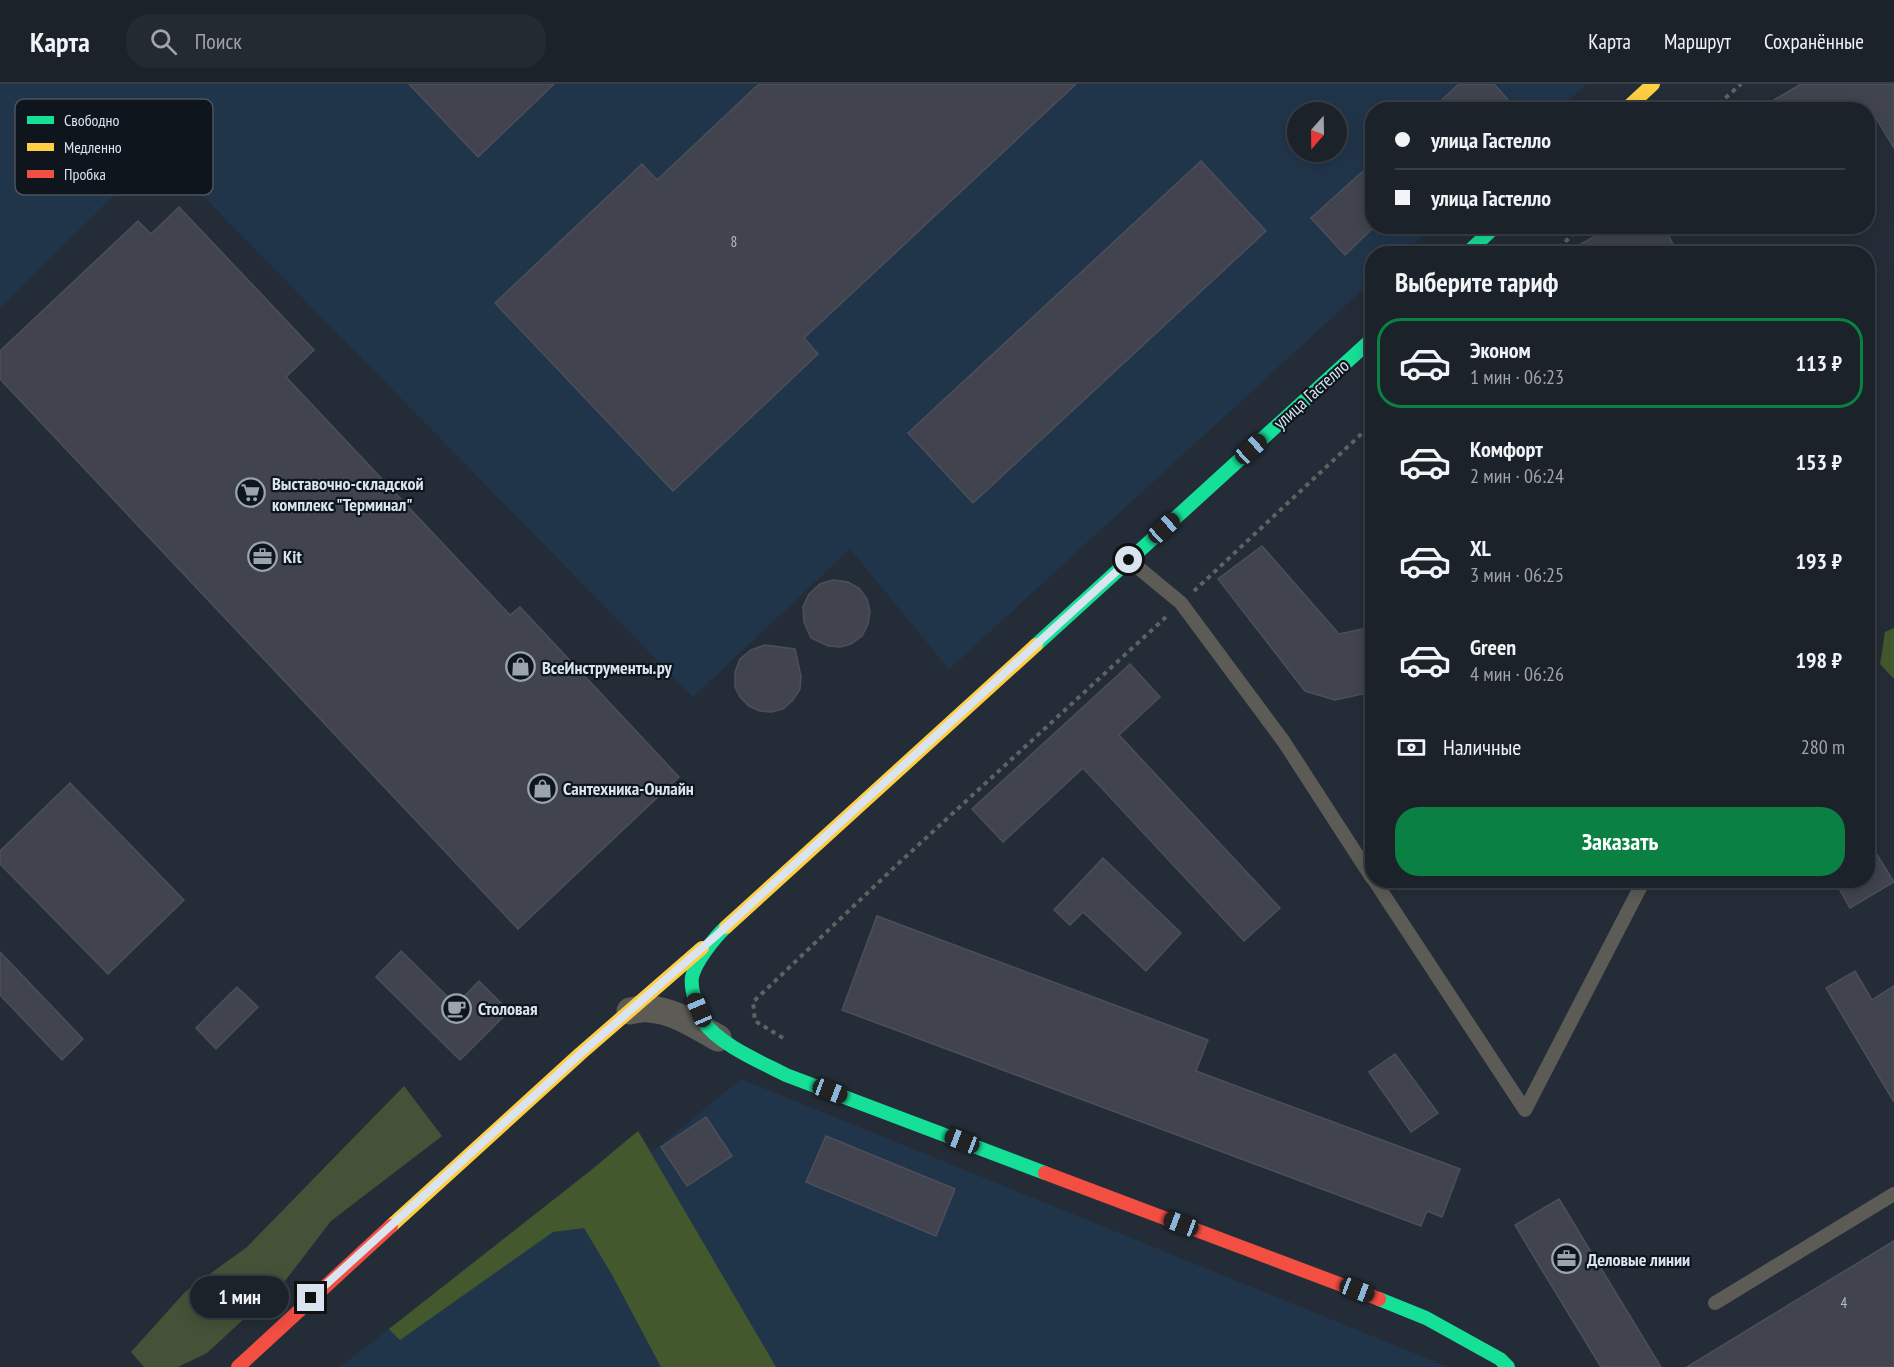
<!DOCTYPE html>
<html lang="ru">
<meta charset="utf-8">
<style>
body{margin:0;font-family:"PT Sans Narrow",sans-serif;background:#242a31;color:#f1f3f6;height:100vh;display:flex;flex-direction:column;font-size:22px;white-space:nowrap}
*{box-sizing:border-box;margin:0}
p{font-size:20px;color:#a0a4a8}
.icon{flex:none;width:33px;height:33px;fill:none;stroke:currentColor;stroke-width:2;stroke-linecap:round;stroke-linejoin:round}
.map{position:relative;flex:1;overflow:hidden}
.panel{position:absolute;left:1365px;top:162px;width:510px;height:642px;display:flex;flex-direction:column;background:#1b2229;border-radius:24px;box-shadow:0 3px 15px #0003,0 0 0 2px #393f46}
.panel>*{flex:none}
.top-card{position:absolute;left:1365px;top:18px;width:510px;height:132px;border-radius:24px;box-shadow:0 3px 15px #0003,0 0 0 2px #393f46;display:grid;align-content:center;height:132px;padding:0 30px;background:#1b2229}
.needle{width:39px;rotate:200deg}
.tools{position:absolute;left:1287px;top:18px;display:grid;gap:12px}
.tools a{display:grid;place-items:center;width:60px;height:60px;border-radius:50%;background:#1b2229;box-shadow:0 3px 15px #0003,0 0 0 2px #393f46;font-size:30px}
.end{position:absolute;width:27px;height:27px;margin:-14px;border:8px solid #d9e4f0;background:#111;box-shadow:0 0 0 3px #111}
.from{border-radius:50%}
.bubble{position:absolute;height:42px;border-radius:21px;background:#1b2229;box-shadow:0 3px 15px #0003,0 0 0 2px #393f46;font-size:20px;font-weight:600;line-height:42px;text-align:center}
.car{position:absolute;width:18px;height:36px;margin:-18px -9px;border-radius:8px;box-shadow:0 0 4px 2px #0007;background:linear-gradient(#222 24%,#8ab4d8 0 40%,#222 0 76%,#8ab4d8 0 86%,#222 0)}
.top-card b{display:flex;align-items:center;gap:21px;height:57px;font-size:22px}
.top-card b+b{border-top:2px solid #393f46}
.top-card i{width:15px;height:15px;background:#f1f3f6}
ul{padding:0;list-style:none}
li{display:flex;align-items:center;gap:18px;height:90px;margin:0 12px 9px;padding:0 18px;border:3px solid transparent;border-radius:24px}
li div{flex:1}
li b{display:block;font-size:22px}
li em{font-style:normal;font-weight:600}
li.selected{border-color:#0b8043}
li>.icon{width:54px;height:54px;stroke-width:1.5}
h2{padding:0 30px;font-size:27px;line-height:72px}
.pay{display:flex;align-items:center;gap:15px;height:66px;padding:0 30px;font-size:22px}
.pay p{margin-inline-start:auto}
.button{display:flex;gap:12px;margin-top:auto;padding:12px 30px}
.button a{flex:1;height:69px;border-radius:24px;background:#0b8043;color:#fff;font-size:24px;font-weight:600;line-height:69px;text-align:center}
header{display:flex;align-items:center;gap:36px;box-sizing:border-box;height:84px;padding:0 30px;background:#1b2229;border-bottom:2px solid #393f46}
header strong{font-size:28px}
nav{display:flex;gap:33px;margin-inline-start:auto;font-size:21px}
.search{width:420px;height:54px;background:#242a31;display:flex;align-items:center;gap:15px;box-sizing:border-box;padding:0 21px;border-radius:24px;color:#a0a4a8;font-size:22px}
.map>svg:first-child{display:block}
.built{fill:#21354a;fill-rule:evenodd}
.green{fill:#445337}
.forest{fill:#44582d}
.building{fill:#41444e;stroke:#4c4f59;stroke-width:1.5}
.lines{fill:none;stroke-linecap:round;stroke-linejoin:round}
.path{stroke:#606262;stroke-width:4;stroke-dasharray:4.5 4.5;stroke-linecap:butt}
.lane{stroke:#5d5b56;stroke-width:14}
.street{stroke:#5d5b56;stroke-width:27}
.fast{stroke:#16e098;stroke-width:14}
.slow{stroke:#ffcf43;stroke-width:14}
.jam{stroke:#f24e42;stroke-width:14}
.route{stroke:#d9e4f0;stroke-width:8}
.labels{text-anchor:middle;dominant-baseline:central;stroke-width:4.5;stroke-linejoin:round;paint-order:stroke}
.number-label{font-size:15px;fill:#b3bcc8}
.street-label{font-size:18px;fill:#d9e4f0;stroke:#0e151d}
.poi-label{font-size:18px;font-weight:bold;fill:#d9e4f0;stroke:#0e151d;text-anchor:start}
.key{fill:#0e151d;stroke:#4b535c;stroke-width:1.5}
.key-label{font-size:16px;fill:#d9e4f0}
</style>
<header>
<strong>Карта</strong>
<div class="search"><svg class="icon" aria-label="search" viewBox="0 0 24 24"><circle cx="10" cy="10" r="6"/><path d="M15 15l6 6"/></svg>Поиск</div>
<nav><a>Карта</a><a>Маршрут</a><a>Сохранённые</a></nav>
</header>
<div class="map">
<svg width="1894" height="1283" viewBox="0 0 1894 1283">
<rect width="100%" height="100%" fill="#242d37"/>
<g class="built">
<path d="M 0,0 L 1587,0 L 1559,25 L 1372,26 L 1372,142 L 1433,143 L 1403,169 L 1372,170 L 1372,197 L 949,585 L 850,465 L 693,613 L 209,118 L 160,66 L 0,224 ZM 1298,28 L 1336,28 L 1336,68 L 1298,68 Z"/>
<polygon points="741,995 1448,1283 340,1283 590,1087 638,1047 652,1068"/>
</g>
<polygon class="green" points="404,1002 442,1052 331,1137 285,1197 207,1269 178,1283 144,1283 131,1268 185,1208 247,1163"/>
<g class="forest">
<polygon points="1894,544 1894,595 1880,580 1885,548"/>
<polygon points="638,1047 776,1283 661,1283 611,1189 584,1144 553,1148 400,1256 389,1245 590,1087"/>
</g>
<g class="building">
<polygon points="409,0 554,0 478,73"/>
<polygon points="759,0 1076,0 804,254 818,270 673,407 495,219 642,80 657,96"/>
<polygon points="1459,0 1494,0 1517,26 1431,26"/>
<polygon points="1801,0 1894,0 1894,64 1870,24 1757,26"/>
<polygon points="1201,77 1266,147 973,419 908,349"/>
<polygon points="1372,79 1372,145 1345,171 1311,134"/>
<polygon points="179,123 314,266 286,293 510,531 520,523 679,693 518,845 0,295 0,267 138,137 151,150"/>
<polygon points="1613,142 1664,142 1678,170 1563,170"/>
<polygon points="1262,462 1339,550 1372,543 1372,608 1335,616 1305,607 1218,495"/>
<polygon points="833,496 848,498 859,504 867,515 870,527 868,540 862,552 851,560 840,563 828,562 811,554 804,538 803,523 809,510 820,500"/>
<polygon points="765,561 795,565 801,592 800,605 793,616 783,625 771,628 760,627 749,622 740,613 735,603 735,588 740,575 751,566"/>
<polygon points="1130,580 1160,613 1119,651 1280,824 1244,857 1083,684 1003,758 972,725"/>
<polygon points="70,699 184,816 108,890 0,780 0,767"/>
<polygon points="1868,756 1894,798 1850,824 1834,796 1868,796"/>
<polygon points="1103,774 1181,849 1146,887 1083,828 1070,841 1054,826"/>
<polygon points="877,832 1208,956 1196,987 1460,1085 1442,1133 1427,1127 1421,1142 842,926"/>
<polygon points="401,867 456,921 479,897 509,927 460,976 376,893"/>
<polygon points="0,868 83,955 62,976 0,911"/>
<polygon points="1855,887 1872,916 1894,902 1894,1018 1826,904"/>
<polygon points="237,903 258,923 216,965 196,944"/>
<polygon points="1395,970 1438,1029 1411,1048 1369,988"/>
<polygon points="706,1033 732,1072 687,1102 661,1063"/>
<polygon points="826,1052 955,1105 936,1152 806,1098"/>
<polygon points="1559,1115 1585,1158 1661,1283 1601,1283 1534,1173 1515,1141"/>
<polygon points="1894,1157 1894,1283 1687,1283 1764,1236"/>
</g>
<g class="lines">
<g class="path">
<polyline points="1712,26 1741,0"/>
<polyline points="1552,170 1582,142"/>
<polyline points="1194,507 1372,340"/>
<polyline points="783,954 755,937 753,918 901,777 1166,533"/>
</g>
<g class="lane">
<polyline points="1129,476 1181,519 1284,658 1372,794"/>
<polyline points="1374,796 1525,1026 1644,796"/>
<polyline points="1715,1219 1894,1110"/>
</g>
<path class="street" d="M 630,927 C 636,926 642,924 648,925 C 673,926 697,942 718,954"/>
<g class="fast">
<polyline points="1466,170 1496,142"/>
<polyline points="1036,561 1372,255"/>
<path d="M 726,843 C 715,853 695,878 692,893 C 690,904 698,929 704,938 C 718,960 763,979 786,991 L 1045,1089"/>
<polyline points="1379,1215 1426,1234 1500,1275 1508,1283"/>
</g>
<g class="slow">
<polyline points="1625,26 1653,0"/>
<polyline points="726,843 1036,561"/>
<polyline points="391,1142 580,970 702,864"/>
</g>
<g class="jam">
<polyline points="1045,1089 1379,1215"/>
<polyline points="238,1283 391,1142"/>
</g>
</g>
<g class="lines">
<polyline class="route" points="311,1214 580,970 718,850 1129,476"/>
</g>
<defs>
<symbol id="supermarket-ring" viewBox="-11 -11 22 22"><circle r="9.5" fill="#0e151d" stroke="#9aa4af" stroke-width="1.5"/><path d="M-6-5.5h2.5l.6 2H6L4.5 2H-2.5L-4.4-4H-6ZM-1.5 3.2a1.3 1.3 0 1 0 .1 0ZM3 3.2a1.3 1.3 0 1 0 .1 0Z" fill="#9aa4af"/></symbol>
<symbol id="office-ring" viewBox="-11 -11 22 22"><circle r="9.5" fill="#0e151d" stroke="#9aa4af" stroke-width="1.5"/><path d="M-6-3h4V-5.5h4V-3h4V5H-6ZM-1-4.5V-3h2v-1.5ZM-6 0V1H6V0Z" fill="#9aa4af"/></symbol>
<symbol id="shop-ring" viewBox="-11 -11 22 22"><circle r="9.5" fill="#0e151d" stroke="#9aa4af" stroke-width="1.5"/><path d="M-5-2.5h2.3a2.7 3.5 0 0 1 5.4 0H5L5.5 6h-11ZM-1.5-2.5h3a1.5 2.3 0 0 0-3 0Z" fill="#9aa4af"/></symbol>
<symbol id="cafe-ring" viewBox="-11 -11 22 22"><circle r="9.5" fill="#0e151d" stroke="#9aa4af" stroke-width="1.5"/><path d="M-5.5-4.5H6V0H3Q3 3.5 0 3.5H-2.5Q-5.5 3.5-5.5 0ZM3-3.2v2h1.7v-2ZM-6 4.5H4V6H-6Z" fill="#9aa4af"/></symbol>
</defs>
<g fill-rule="evenodd">
<use href="#supermarket-ring" x="234" y="392" width="33" height="33"/>
<use href="#office-ring" x="246" y="456" width="33" height="33"/>
<use href="#shop-ring" x="504" y="566" width="33" height="33"/>
<use href="#shop-ring" x="526" y="688" width="33" height="33"/>
<use href="#cafe-ring" x="440" y="908" width="33" height="33"/>
<use href="#office-ring" x="1550" y="1158" width="33" height="33"/>
</g>
<g class="labels">
<g class="number-label">
<text x="734" y="157">8</text>
<text x="1844" y="1218">4</text>
</g>
<g class="street-label">
<text transform="translate(1311 310) rotate(-42)">улица Гастелло</text>
</g>
<g class="poi-label">
<text x="272" y="399">Выставочно-складской<tspan x="272" dy="21">комплекс "Терминал"</tspan></text>
<text x="283" y="472">Kit</text>
<text x="542" y="583">ВсеИнструменты.ру</text>
<text x="563" y="704">Сантехника-Онлайн</text>
<text x="478" y="924">Столовая</text>
<text x="1587" y="1175">Деловые линии</text>
</g>
</g>
<rect x="15" y="15" width="198" height="96" rx="9" class="key"/>
<rect x="27" y="32" width="27" height="8" fill="#16e098"/>
<rect x="27" y="59" width="27" height="8" fill="#ffcf43"/>
<rect x="27" y="86" width="27" height="8" fill="#f24e42"/>
<g class="key-label">
<text x="64" y="42">Свободно</text>
<text x="64" y="69">Медленно</text>
<text x="64" y="96">Пробка</text>
</g>
</svg>
<div class="tools">
<a><svg class="needle" viewBox="-14 -14 28 28"><path d="M0-13l5 13h-10z" fill="#e53935"/><path d="M0 13l5-13h-10z" fill="#a0a4a8"/></svg></a>
</div>
<i class="end from" style="left:1129px;top:476px"></i>
<i class="end" style="left:311px;top:1214px"></i>
<div class="bubble" style="left:190px;top:1192px;width:99px">1 мин</div>
<i class="car" style="left:1251px;top:365px;rotate:48deg"></i>
<i class="car" style="left:1164px;top:444px;rotate:48deg"></i>
<i class="car" style="left:699px;top:926px;rotate:337deg"></i>
<i class="car" style="left:830px;top:1007px;rotate:111deg"></i>
<i class="car" style="left:962px;top:1057px;rotate:291deg"></i>
<i class="car" style="left:1181px;top:1140px;rotate:291deg"></i>
<i class="car" style="left:1357px;top:1206px;rotate:111deg"></i>
<div class="top-card">
<b><i class="from"></i>улица Гастелло</b>
<b><i></i>улица Гастелло</b>
</div>
<section class="panel">
<h2>Выберите тариф</h2>
<ul>
<li class="selected"><svg class="icon" aria-label="car" viewBox="0 0 24 24"><path d="M5 17H2v-5l4-1 3-4h7l3 4 3 1v5h-3M9 17h6M6 11h13"/><circle cx="7" cy="17" r="2"/><circle cx="17" cy="17" r="2"/></svg><div><b>Эконом</b><p>1 мин · 06:23</p></div><em>113 ₽</em></li>
<li><svg class="icon" aria-label="car" viewBox="0 0 24 24"><path d="M5 17H2v-5l4-1 3-4h7l3 4 3 1v5h-3M9 17h6M6 11h13"/><circle cx="7" cy="17" r="2"/><circle cx="17" cy="17" r="2"/></svg><div><b>Комфорт</b><p>2 мин · 06:24</p></div><em>153 ₽</em></li>
<li><svg class="icon" aria-label="car" viewBox="0 0 24 24"><path d="M5 17H2v-5l4-1 3-4h7l3 4 3 1v5h-3M9 17h6M6 11h13"/><circle cx="7" cy="17" r="2"/><circle cx="17" cy="17" r="2"/></svg><div><b>XL</b><p>3 мин · 06:25</p></div><em>193 ₽</em></li>
<li><svg class="icon" aria-label="car" viewBox="0 0 24 24"><path d="M5 17H2v-5l4-1 3-4h7l3 4 3 1v5h-3M9 17h6M6 11h13"/><circle cx="7" cy="17" r="2"/><circle cx="17" cy="17" r="2"/></svg><div><b>Green</b><p>4 мин · 06:26</p></div><em>198 ₽</em></li>
</ul>
<div class="pay"><svg class="icon" aria-label="cash" viewBox="0 0 24 24"><path d="M3 7h18v10H3z"/><circle cx="12" cy="12" r="2"/></svg>Наличные<p>280 m</p></div>
<div class="button"><a>Заказать</a></div>
</section>
</div>
